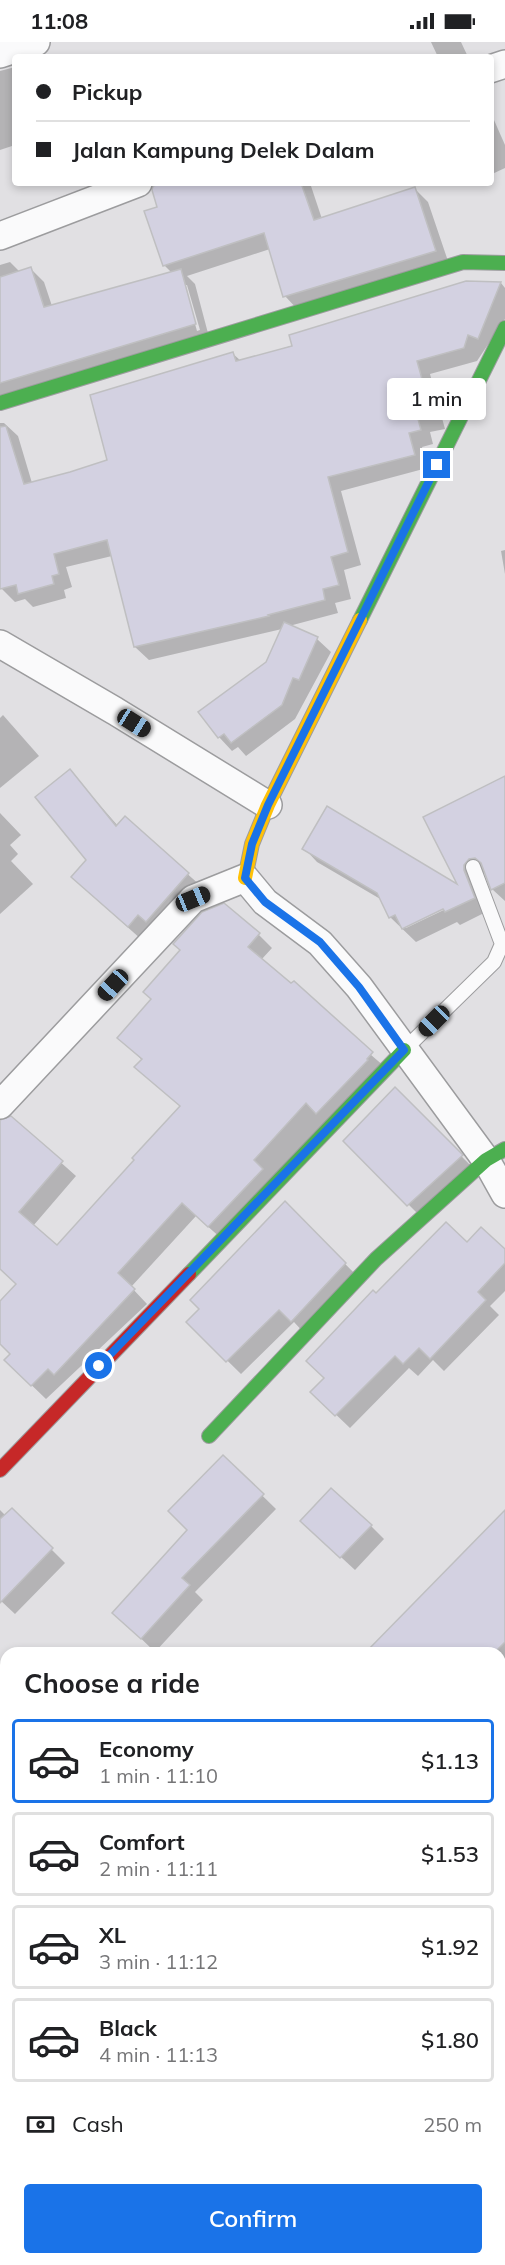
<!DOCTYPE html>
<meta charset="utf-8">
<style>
body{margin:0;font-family:Mulish,sans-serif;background:#f6f6f6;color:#202124;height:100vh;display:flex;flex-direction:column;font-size:22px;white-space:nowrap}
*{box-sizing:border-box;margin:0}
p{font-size:20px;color:#757577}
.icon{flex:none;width:33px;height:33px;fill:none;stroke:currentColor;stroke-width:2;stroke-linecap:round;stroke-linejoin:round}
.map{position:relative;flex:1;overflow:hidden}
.panel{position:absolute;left:0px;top:1605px;width:506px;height:618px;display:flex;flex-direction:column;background:#fff;border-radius:18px 18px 0 0;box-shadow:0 3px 9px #0003}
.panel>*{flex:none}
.hud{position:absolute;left:12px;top:12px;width:482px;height:132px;border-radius:6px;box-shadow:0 3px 9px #0003;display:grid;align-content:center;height:132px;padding:0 24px;background:#fff}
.end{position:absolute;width:27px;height:27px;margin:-14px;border:8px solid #1a73e8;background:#fff;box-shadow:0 0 0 3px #fff}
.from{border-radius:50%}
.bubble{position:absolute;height:42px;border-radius:6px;background:#fff;box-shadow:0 3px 9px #0003;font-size:20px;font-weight:600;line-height:42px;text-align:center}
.car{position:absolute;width:18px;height:36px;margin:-18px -9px;border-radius:8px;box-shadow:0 0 4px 2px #0007;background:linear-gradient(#222 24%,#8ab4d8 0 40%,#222 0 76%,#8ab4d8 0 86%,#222 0)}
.hud b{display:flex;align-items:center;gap:21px;height:57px;font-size:22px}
.hud b+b{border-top:2px solid #e0e0e0}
.hud i{width:15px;height:15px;background:#202124}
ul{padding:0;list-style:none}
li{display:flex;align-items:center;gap:18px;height:84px;margin:0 12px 9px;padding:0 12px;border:3px solid #e0e0e0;border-radius:6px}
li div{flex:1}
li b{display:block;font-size:22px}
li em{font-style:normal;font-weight:600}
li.current{border-color:#1a73e8}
li>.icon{width:54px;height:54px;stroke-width:1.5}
h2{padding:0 24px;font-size:27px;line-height:72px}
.pay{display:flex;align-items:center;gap:15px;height:66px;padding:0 24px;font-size:22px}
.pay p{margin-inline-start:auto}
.action{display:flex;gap:12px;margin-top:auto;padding:12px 24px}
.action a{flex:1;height:69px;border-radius:6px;background:#1a73e8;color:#fff;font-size:24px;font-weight:600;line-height:69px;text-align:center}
.status{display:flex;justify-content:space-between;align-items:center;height:42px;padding:0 30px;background:#fff;direction:ltr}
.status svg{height:16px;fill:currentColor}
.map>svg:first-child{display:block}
.shadow{fill:#0003;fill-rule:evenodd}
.building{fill:#d3d1e1;stroke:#bfbfc1;stroke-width:1.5}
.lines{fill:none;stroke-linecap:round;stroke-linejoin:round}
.lane-casing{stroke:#9c9c9e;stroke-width:16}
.street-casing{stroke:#9c9c9e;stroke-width:30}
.fast-casing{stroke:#9c9c9e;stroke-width:16}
.slow-casing{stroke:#9c9c9e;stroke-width:16}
.jam-casing{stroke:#9c9c9e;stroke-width:16}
.lane{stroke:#fafafb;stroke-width:14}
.street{stroke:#fafafb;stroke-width:27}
.fast{stroke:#4caf50;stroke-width:14}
.slow{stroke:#ffc107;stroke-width:14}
.jam{stroke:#c62828;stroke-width:14}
.route{stroke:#1a73e8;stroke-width:8}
</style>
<div class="status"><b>11:08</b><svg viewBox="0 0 49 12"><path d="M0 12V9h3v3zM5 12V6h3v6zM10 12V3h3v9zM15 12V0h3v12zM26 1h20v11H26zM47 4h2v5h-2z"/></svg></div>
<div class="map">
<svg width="505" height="2223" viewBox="0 0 505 2223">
<rect width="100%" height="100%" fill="#e1e0e3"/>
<g class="shadow">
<polygon points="431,0 461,0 468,15 438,15"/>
<polygon points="15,25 15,103 0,108 0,29"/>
<polygon points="490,69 505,103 505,126 490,133"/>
<path d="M 168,141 L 310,141 L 322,177 L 414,146 L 428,160 L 449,222 L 298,268 L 285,254 L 270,207 L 187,234 L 195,242 L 209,295 L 0,362 L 0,223 L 10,220 L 20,230 L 31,227 L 44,240 L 52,264 L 172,231 L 164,223 L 159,166 ZM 184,243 L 187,243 L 200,288 L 197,289 Z"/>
<polygon points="501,241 505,246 505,277 477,319 430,332 445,387 430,390 433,402 422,405 427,426 341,449 361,523 344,528 351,557 335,561 338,571 289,584 317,597 331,610 295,677 246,714 238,705 232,709 219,695 267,621 282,587 149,618 135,605 112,514 66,525 72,545 64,548 66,556 33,565 25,557 15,560 1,546 0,381 4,381 18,394 32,441 109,419 232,311 241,319"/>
<polygon points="505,508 505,532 501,509"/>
<polygon points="3,673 39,714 0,746 0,676"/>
<polygon points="70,729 118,784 125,776 202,845 142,898 87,849 88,818"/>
<path d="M 505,735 L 505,859 L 492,847 L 486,830 L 480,832 L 488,869 L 460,883 L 457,880 L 416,900 L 390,875 L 382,858 L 317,820 L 304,806 L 461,846 L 425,776 ZM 449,862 L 450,865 L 406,886 L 404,884 Z"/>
<polygon points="0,771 21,793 10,803 18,812 11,819 33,842 0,872"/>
<polygon points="258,892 272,906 261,918 385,1025 222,1197 196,1174 131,1245 147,1262 46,1357 20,1332 12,1312 0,1301 0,1261 18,1243 0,1227 0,1080 11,1076 76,1134 33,1184 57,1205 136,1118 181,1065 142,1018 119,996"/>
<polygon points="395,1047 475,1128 422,1176 345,1099"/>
<polygon points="285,1161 359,1236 305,1292 294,1280 241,1332 188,1280 201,1267"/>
<polygon points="467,1202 505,1209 505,1249 490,1264 499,1273 444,1329 433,1318 418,1334 409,1326 350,1386 326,1363 326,1336 376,1253"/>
<polygon points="223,1415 276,1467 195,1550 203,1558 155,1610 128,1584 189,1488"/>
<polygon points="0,1468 6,1474 12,1468 65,1521 15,1572 0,1558"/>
<polygon points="505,1483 505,1627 500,1633 500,1611 368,1611"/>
<polygon points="371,1484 384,1497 355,1528 316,1492"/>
<polygon points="505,1804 505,1943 500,1948 500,1809"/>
<polygon points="505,2212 505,2223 495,2223"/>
<polygon points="74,2217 219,2217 213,2223 68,2223"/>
<polygon points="401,2217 477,2217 483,2223 399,2223 397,2221"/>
</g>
<g class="building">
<polygon points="163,141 301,141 314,178 415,145 436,209 283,255 264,191 163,224 144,169 157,165 152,148 153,144"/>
<polygon points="31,225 44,265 181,227 196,282 0,341 0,235"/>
<polygon points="466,239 501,240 478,297 468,293 464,306 417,319 432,373 418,377 421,388 409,391 415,413 328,435 348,510 331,515 339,543 323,547 325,558 268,573 269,574 134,605 107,498 54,512 59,532 52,534 54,542 18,552 16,543 0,547 0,385 6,384 24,442 70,430 107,418 90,353 233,310 236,319 292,304 289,293"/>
<polygon points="284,580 318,595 299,638 293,636 282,663 231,701 224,692 218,696 198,670 266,620"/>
<polygon points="70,727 116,784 125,774 189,831 146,880 138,873 128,885 71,835 86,818 35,755"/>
<polygon points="505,734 505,841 491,848 481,821 475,816 469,817 464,823 464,828 475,856 445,870 443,867 402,887 395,873 389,876 377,851 302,807 327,764 457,842 423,775"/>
<polygon points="224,861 260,891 248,905 291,941 294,939 373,1010 367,1017 368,1018 316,1072 306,1061 254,1118 263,1127 208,1185 182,1161 118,1231 135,1247 54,1333 48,1327 31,1344 4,1318 10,1312 0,1302 0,1259 16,1242 0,1227 0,1078 11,1074 63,1119 19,1170 57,1203 134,1118 132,1116 180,1064 134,1025 142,1017 117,996 151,957 143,950 180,908 173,902 202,870"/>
<polygon points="395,1045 463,1113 407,1164 343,1099"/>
<polygon points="285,1159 346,1221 291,1280 279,1268 226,1320 186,1280 199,1267 190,1258"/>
<polygon points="446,1180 467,1200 481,1185 505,1207 505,1221 478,1250 486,1258 430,1317 419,1306 403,1322 395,1314 335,1374 310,1350 324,1336 306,1319 373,1248 376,1251"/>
<polygon points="223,1413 264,1452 182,1536 190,1543 141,1597 112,1571 187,1488 168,1469"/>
<polygon points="331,1446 372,1483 340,1516 300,1479"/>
<polygon points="12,1466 53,1506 0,1561 0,1477"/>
<polygon points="505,1468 505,1600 494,1611 365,1611"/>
</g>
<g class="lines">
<defs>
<g id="lane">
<polyline points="404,1008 494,920 502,902 473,825"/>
<polyline points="0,2107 6,2113"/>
</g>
<g id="street">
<polyline points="0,12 36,0"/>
<polyline points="490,27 505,22"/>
<polyline points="0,194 138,141"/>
<polyline points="0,602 115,669 268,763"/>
<polyline points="0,1063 193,857 245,836 265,860 320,901 359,945 486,1118 505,1152"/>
<polyline points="500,1722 505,1716"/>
<polyline points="13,2223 19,2217"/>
</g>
<g id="fast">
<polyline points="0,361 463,220 505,221"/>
<polyline points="360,578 505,286"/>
<polyline points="189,1232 404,1008"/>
<polyline points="209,1394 376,1217 486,1118 505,1107"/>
</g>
<polyline id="slow" points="245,836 252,802 268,763 360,578"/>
<polyline id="jam" points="0,1428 189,1232"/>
</defs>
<use href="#lane" class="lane-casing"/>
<use href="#street" class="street-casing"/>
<use href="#fast" class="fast-casing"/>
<use href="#slow" class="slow-casing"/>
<use href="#jam" class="jam-casing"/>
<use href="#lane" class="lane"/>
<use href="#street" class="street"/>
<use href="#fast" class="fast"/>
<use href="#slow" class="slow"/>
<use href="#jam" class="jam"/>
</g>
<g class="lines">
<polyline class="route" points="99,1324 404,1008 359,945 320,900 265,860 245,836 252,802 268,763 437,423"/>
</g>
</svg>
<i class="end from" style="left:99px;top:1324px"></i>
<i class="end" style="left:437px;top:423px"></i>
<div class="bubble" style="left:387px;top:336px;width:99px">1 min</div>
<i class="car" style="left:134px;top:681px;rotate:122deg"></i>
<i class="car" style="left:193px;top:857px;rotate:68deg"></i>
<i class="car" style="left:113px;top:943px;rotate:223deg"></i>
<i class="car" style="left:434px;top:979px;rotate:225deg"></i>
<div class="hud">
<b><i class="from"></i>Pickup</b>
<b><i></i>Jalan Kampung Delek Dalam</b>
</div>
<section class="panel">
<h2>Choose a ride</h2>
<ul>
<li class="current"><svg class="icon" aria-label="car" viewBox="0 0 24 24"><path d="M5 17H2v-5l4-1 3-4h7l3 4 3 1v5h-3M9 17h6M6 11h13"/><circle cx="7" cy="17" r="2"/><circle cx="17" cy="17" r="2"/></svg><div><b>Economy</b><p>1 min · 11:10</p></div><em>$1.13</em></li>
<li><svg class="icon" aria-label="car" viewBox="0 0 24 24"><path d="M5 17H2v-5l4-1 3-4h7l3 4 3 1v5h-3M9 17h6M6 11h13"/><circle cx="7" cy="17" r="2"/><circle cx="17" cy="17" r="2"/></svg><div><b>Comfort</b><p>2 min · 11:11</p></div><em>$1.53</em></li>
<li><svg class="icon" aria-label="car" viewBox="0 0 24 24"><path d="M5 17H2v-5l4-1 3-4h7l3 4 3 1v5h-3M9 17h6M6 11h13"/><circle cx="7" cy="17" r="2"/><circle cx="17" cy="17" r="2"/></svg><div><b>XL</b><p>3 min · 11:12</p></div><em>$1.92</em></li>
<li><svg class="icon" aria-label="car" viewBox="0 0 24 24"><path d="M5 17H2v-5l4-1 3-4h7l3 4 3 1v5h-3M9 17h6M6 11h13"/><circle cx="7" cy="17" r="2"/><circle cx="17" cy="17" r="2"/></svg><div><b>Black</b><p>4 min · 11:13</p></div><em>$1.80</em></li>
</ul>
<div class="pay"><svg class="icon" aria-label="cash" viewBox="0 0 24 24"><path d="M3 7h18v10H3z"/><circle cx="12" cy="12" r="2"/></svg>Cash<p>250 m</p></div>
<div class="action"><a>Confirm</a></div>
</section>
</div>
